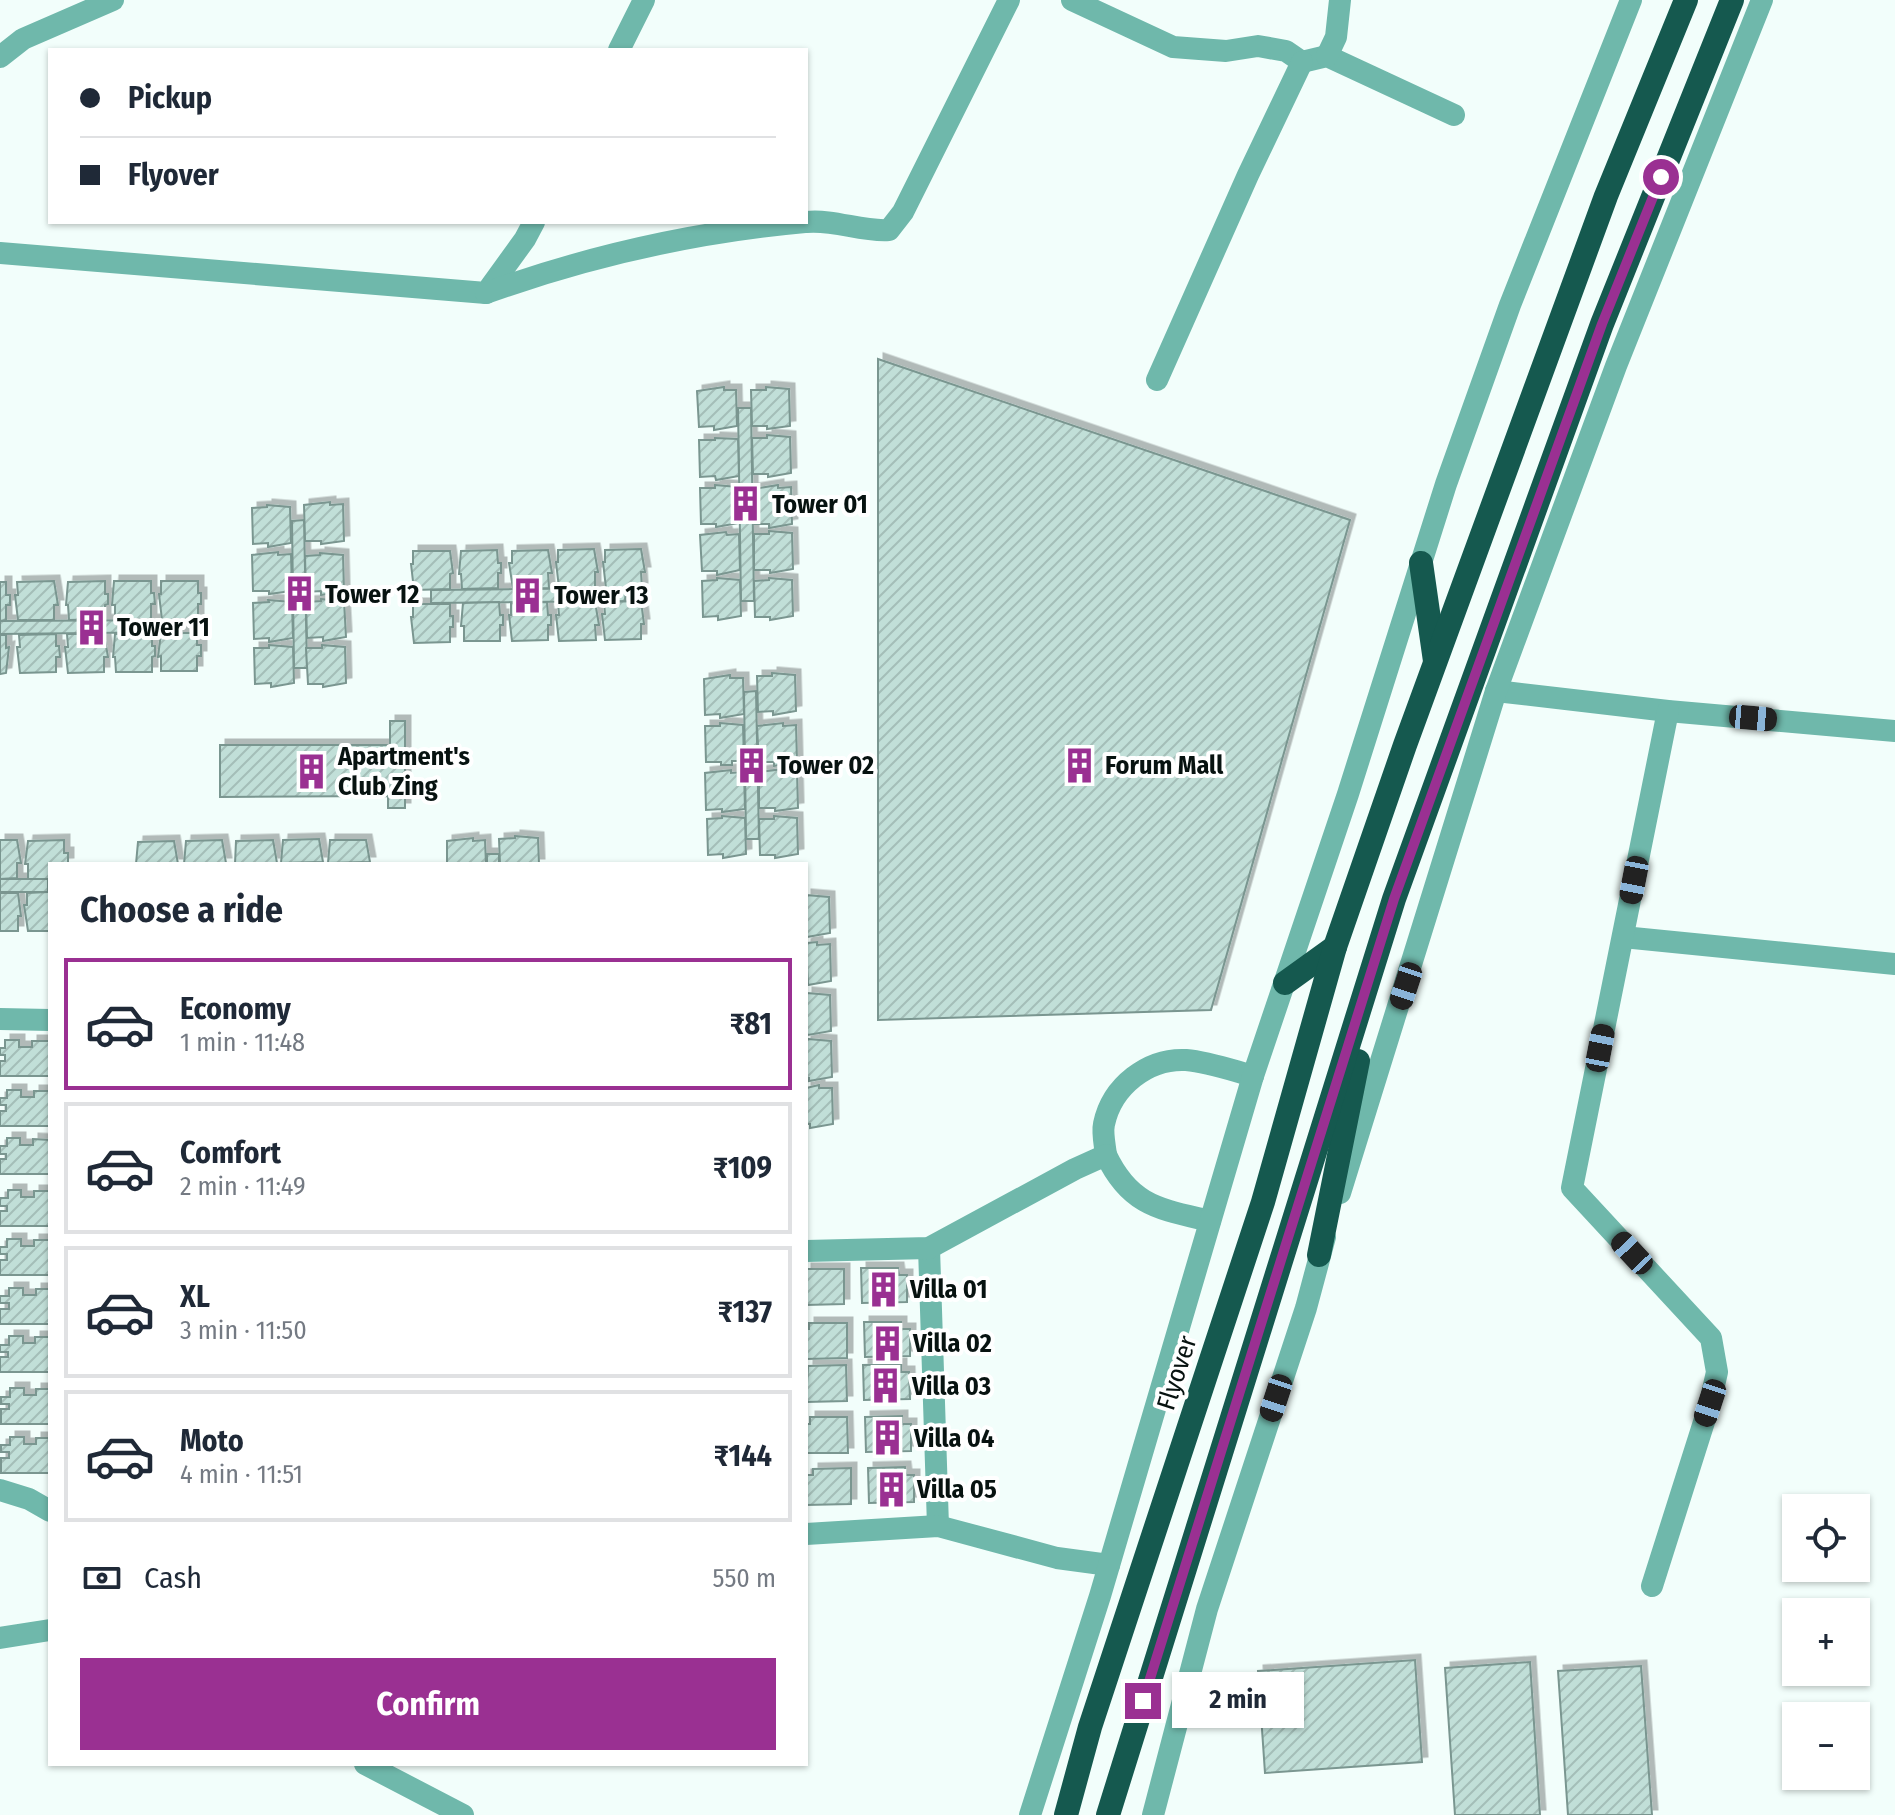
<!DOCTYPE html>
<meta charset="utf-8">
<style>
body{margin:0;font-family:"Fira Sans Condensed",sans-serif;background:#f6f6f7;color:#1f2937;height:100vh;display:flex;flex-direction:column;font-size:30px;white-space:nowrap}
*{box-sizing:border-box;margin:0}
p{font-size:26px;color:#747a83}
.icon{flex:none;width:44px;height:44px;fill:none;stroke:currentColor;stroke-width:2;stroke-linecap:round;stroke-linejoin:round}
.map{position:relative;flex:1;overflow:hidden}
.panel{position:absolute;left:48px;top:862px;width:760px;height:904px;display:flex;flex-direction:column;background:#fff;border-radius:0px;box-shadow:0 2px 6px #0004}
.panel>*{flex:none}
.top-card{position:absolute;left:48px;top:48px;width:760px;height:176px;border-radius:0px;box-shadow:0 2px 6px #0004;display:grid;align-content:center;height:176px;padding:0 32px;background:#fff}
.fabs{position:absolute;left:1782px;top:1494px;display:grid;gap:16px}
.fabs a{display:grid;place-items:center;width:88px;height:88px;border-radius:0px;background:#fff;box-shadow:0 2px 6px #0004;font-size:40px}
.end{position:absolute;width:36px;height:36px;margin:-18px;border:10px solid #9a3092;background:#fff;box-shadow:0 0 0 4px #fff}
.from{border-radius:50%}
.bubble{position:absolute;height:56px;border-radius:0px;background:#fff;box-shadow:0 2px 6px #0004;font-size:26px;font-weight:700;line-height:56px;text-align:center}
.car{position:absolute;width:24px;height:48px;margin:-24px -12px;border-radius:10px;box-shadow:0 0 6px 2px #0007;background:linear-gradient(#222 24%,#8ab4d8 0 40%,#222 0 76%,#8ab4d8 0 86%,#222 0)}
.top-card b{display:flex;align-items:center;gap:28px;height:76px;font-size:30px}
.top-card b+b{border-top:2px solid #e0e1e3}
.top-card i{width:20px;height:20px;background:#1f2937}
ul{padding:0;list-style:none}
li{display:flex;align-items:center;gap:24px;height:132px;margin:0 16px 12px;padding:0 16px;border:4px solid #e0e1e3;border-radius:0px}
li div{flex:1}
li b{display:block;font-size:30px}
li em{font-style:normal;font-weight:700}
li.current{border-color:#9a3092}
li>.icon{width:72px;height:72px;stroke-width:1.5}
h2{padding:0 32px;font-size:36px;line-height:96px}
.pay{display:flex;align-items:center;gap:20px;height:88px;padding:0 32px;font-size:30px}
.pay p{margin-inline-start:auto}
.primary-button{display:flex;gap:16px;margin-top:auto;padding:16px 32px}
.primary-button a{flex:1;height:92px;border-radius:0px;background:#9a3092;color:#fff;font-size:32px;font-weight:700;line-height:92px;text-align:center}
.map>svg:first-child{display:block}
.building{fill:url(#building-hatch);stroke:#7a9690;stroke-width:2;filter:url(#shadow)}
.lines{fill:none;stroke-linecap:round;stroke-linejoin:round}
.minor{stroke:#6fb8ab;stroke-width:22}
.highway{stroke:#15594f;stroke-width:24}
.route{stroke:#9a3092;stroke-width:10}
.labels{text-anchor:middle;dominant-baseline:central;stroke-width:8;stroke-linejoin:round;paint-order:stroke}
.poi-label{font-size:26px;font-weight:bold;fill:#071210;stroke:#fff;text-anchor:start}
.street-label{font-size:26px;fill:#071210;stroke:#fff}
</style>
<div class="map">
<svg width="1895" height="1815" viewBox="0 0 1895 1815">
<defs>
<pattern id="building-hatch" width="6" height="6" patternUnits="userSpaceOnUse" patternTransform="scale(2)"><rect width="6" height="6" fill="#c1dfd8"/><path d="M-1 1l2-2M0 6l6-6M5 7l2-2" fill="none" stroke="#a4beb8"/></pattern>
<filter id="shadow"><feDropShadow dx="5.5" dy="-5.5" stdDeviation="0" flood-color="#0004"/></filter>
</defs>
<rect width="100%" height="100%" fill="#f2fefb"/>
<g class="building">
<polygon points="878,359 1350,520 1211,1010 878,1020"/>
<polygon points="724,387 724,390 736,390 737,426 714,430 714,426 699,427 697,391"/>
<polygon points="766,387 789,389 790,426 767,429 767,426 752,426 751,390 766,390"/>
<polygon points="738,408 751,408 754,601 741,601"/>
<polygon points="767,435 790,437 791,473 768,477 768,474 753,474 752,438 767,438"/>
<polygon points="715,438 738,439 739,476 716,480 715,476 700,477 699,440 715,440"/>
<polygon points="715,485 738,487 739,523 716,527 716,524 701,524 700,488 715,488"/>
<polygon points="778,485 778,488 791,487 792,524 769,528 769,524 754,524 753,489"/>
<polygon points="330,502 330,505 343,504 344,541 321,544 321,541 305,541 304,505"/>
<polygon points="267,505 290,507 291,543 268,547 268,543 253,544 252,508 267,507"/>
<polygon points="304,520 307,668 294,668 292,521"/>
<polygon points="769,531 792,533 793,569 770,573 770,570 754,570 754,534 769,534"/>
<polygon points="726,532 727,535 739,534 740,570 717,575 717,571 702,571 700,535"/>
<polygon points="594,549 598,572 595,572 595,587 559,588 556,562 558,562 558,550"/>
<polygon points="641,549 645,572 641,572 642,588 606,588 603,562 605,562 605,550"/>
<polygon points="497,550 498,563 501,563 501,573 498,573 498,588 462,589 461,574 459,574 461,551"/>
<polygon points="548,550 552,573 548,573 549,588 513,589 509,563 512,563 512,551"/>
<polygon points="413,551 450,551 453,573 450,574 450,589 414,590 411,564 413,564"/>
<polygon points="278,552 278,555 291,554 292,591 269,594 269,591 253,591 252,555"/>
<polygon points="320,553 343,555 344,591 321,595 321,591 306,592 305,556 320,555"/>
<polygon points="717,578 740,580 741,616 718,620 718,616 703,617 702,581 717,580"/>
<polygon points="769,578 792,580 793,616 770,620 770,617 755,617 754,581 769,580"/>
<polygon points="54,581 58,605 54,605 54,620 18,620 15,595 18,595 17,582"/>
<polygon points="105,581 105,594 108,594 108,604 105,605 105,619 69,620 68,605 66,605 68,582"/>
<polygon points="114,581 151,581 151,593 154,593 155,604 151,604 151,619 115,620 115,605 112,605"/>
<polygon points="161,581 198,581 198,593 201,593 201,604 198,604 198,619 162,620 159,594 161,594"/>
<polygon points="0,582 6,582 6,595 10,595 10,605 6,605 6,620 0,621"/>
<polygon points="626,588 625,601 431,603 431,590"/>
<polygon points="321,599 344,601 346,637 323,641 323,637 307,638 306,602 321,601"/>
<polygon points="268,600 292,602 293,638 269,642 269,638 254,639 253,603 269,602"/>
<polygon points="641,601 644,624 641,624 641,639 605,640 602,614 605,614 604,602"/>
<polygon points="499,602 500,615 503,615 503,625 500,625 500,641 464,641 464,626 461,626 463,603"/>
<polygon points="547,602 548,615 551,615 551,625 548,625 548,640 512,641 509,615 511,615 511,603"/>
<polygon points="595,602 599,625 595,625 596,640 559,641 556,615 559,615 558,603"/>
<polygon points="413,604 450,604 450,616 453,616 453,627 450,627 450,642 414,643 411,617 413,617"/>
<polygon points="182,620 182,632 0,634 0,621"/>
<polygon points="152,633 152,646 155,646 155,656 152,657 152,672 116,672 115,657 113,657 115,634"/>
<polygon points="161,633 197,633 197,645 201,645 201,656 197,656 197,671 161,671 161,656 158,657"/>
<polygon points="56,634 56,646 59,646 60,657 56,657 56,672 20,673 17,647 20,647 19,635"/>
<polygon points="67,634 104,634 108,657 104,657 104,672 68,673 65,647 68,647"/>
<polygon points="0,635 6,635 6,648 9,647 6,673 0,674"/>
<polygon points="269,645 293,647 294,683 271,687 271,683 255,684 254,648 269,648"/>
<polygon points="322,645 345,647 346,683 323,687 323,684 308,684 306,648 322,648"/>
<polygon points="772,673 795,675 796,711 773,715 773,711 758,712 757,676 772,676"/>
<polygon points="730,675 730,678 743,678 744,714 720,718 720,714 705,715 704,679"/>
<polygon points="756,691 759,839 746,839 744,692"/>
<polygon points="390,721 405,721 405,808 388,808 388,796 220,797 220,745 390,745"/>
<polygon points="720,723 743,725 744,761 732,761 732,765 721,765 721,762 706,762 705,726 720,726"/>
<polygon points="783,723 783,726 796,725 797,761 774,766 774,762 759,762 757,726"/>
<polygon points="784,769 784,772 797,772 798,808 775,811 775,808 759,808 759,772"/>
<polygon points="731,770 731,773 744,772 745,809 722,812 722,809 706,810 705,773"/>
<polygon points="722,816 745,818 746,854 723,858 723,854 708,855 707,819 722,818"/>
<polygon points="774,816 797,818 798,854 775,858 775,855 760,855 759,819 774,819"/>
<polygon points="515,836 538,838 539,864 500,864 499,839 515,838"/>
<polygon points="473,838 473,841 485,840 486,864 447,864 447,841"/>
<polygon points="319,839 323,862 281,863 283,840"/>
<polygon points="0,840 17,840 21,863 17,863 17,878 0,879"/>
<polygon points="64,840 64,853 68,853 68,863 50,864 50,879 28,879 28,864 25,864 28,841"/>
<polygon points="222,840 226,863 184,864 186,841"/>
<polygon points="273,840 277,863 235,864 236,841"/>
<polygon points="330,840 366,840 370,862 328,863"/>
<polygon points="174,841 178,864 136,864 138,842"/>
<rect x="487" y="854" width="12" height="10"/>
<rect x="0" y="879" width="48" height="13"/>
<polygon points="48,892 50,892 50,931 28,931 24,905 27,905 27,893"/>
<polygon points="0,893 18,893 21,916 18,916 18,931 0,931"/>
<polygon points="806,895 829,897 830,933 807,937"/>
<polygon points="817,942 817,945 830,944 831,981 808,985 806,945 807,943"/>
<polygon points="807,993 830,995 831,1031 808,1035 806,1032"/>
<polygon points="808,1039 831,1041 832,1077 809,1081 809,1078 806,1078 806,1042"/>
<polygon points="5,1040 19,1040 19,1047 32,1047 32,1041 50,1041 50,1076 0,1076 0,1061 5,1061 5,1055 0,1055 0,1048 5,1048"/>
<polygon points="819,1085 819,1088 832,1088 833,1124 810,1128 810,1124 806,1124 806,1088"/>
<polygon points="7,1090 21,1090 21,1097 34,1097 34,1091 50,1091 50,1126 0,1126 0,1111 6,1111 6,1105 0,1105 0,1098 7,1098"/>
<polygon points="7,1138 20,1138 20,1145 33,1145 33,1139 50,1140 50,1174 0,1174 0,1159 6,1159 6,1154 0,1154 0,1146 7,1146"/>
<polygon points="8,1190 21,1190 21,1197 34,1197 34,1191 50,1191 50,1226 0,1226 0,1211 7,1211 7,1206 0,1206 0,1198 8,1198"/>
<polygon points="7,1239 21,1239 21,1246 34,1246 34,1240 50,1240 50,1275 0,1275 0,1260 7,1260 7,1254 0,1254 0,1247 7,1247"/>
<polygon points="861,1268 898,1268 899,1275 907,1275 907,1302 862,1303"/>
<polygon points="806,1269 844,1269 844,1304 806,1305"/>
<polygon points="9,1288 23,1288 23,1295 36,1295 36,1289 50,1289 50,1324 0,1324 0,1309 9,1309 9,1303 0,1303 0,1296 9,1296"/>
<polygon points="864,1322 901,1322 901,1329 910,1329 910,1356 865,1357"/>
<polygon points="809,1323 847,1323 847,1358 806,1359 806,1329 809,1329"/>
<polygon points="9,1336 23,1336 23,1343 35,1343 35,1337 50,1337 50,1372 0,1372 0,1357 8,1357 8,1352 0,1352 0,1345 9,1345"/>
<polygon points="901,1364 901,1372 909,1372 910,1399 864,1400 863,1365"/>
<polygon points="846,1365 847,1401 806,1402 808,1366"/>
<polygon points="10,1388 24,1388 24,1395 36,1395 36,1389 50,1389 50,1424 1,1424 1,1409 9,1409 9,1404 1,1404 1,1397 10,1397"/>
<polygon points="902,1416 902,1424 911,1424 911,1451 866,1452 865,1417"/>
<polygon points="810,1417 847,1417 848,1453 806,1453 806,1424 810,1424"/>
<polygon points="10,1437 24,1437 24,1444 36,1444 36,1438 50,1438 50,1473 1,1473 1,1458 9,1458 9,1452 1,1452 1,1445 10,1445"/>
<polygon points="905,1467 906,1475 914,1475 914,1502 869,1503 868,1468"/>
<polygon points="851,1468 851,1504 806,1505 806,1475 813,1475 813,1469"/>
<polygon points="1415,1660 1422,1762 1265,1773 1258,1671"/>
<polygon points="1530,1662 1540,1815 1455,1815 1445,1668"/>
<polygon points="1641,1666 1652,1815 1568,1815 1558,1671"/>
</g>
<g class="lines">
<g class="minor">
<polyline points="1072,0 1173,47 1226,51 1258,46 1286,51 1302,62 1327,56 1454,115"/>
<polyline points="619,50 644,0"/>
<polyline points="1327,56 1336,37 1340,0"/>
<polyline points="0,57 23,39 113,0"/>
<path d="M 806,222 C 835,219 861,232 889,230 L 903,212 L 1009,0"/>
<polyline points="0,253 486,293 525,239 534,222"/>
<path d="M 486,293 C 589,256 696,232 805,222"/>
<polyline points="1157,380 1248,175 1302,62"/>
<polyline points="1496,691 1668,711 1895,731"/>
<polyline points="1623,937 1895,964"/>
<polyline points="0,1019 50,1020"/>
<path d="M 1106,1155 C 1105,1146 1102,1133 1104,1124 C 1112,1086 1148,1058 1186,1060 C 1209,1062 1231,1070 1253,1076"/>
<polyline points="1340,1193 1496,691 1616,366 1762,0"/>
<polyline points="929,1248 938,1526"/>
<path d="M 806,1251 L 929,1248 L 1075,1169 L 1106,1155 C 1130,1206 1160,1209 1210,1221"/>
<polyline points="0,1490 29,1499 50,1511"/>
<polyline points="806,1534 938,1526 1057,1558 1109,1565"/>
<polyline points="1652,1586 1710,1403 1717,1372 1711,1338 1572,1188 1668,711"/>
<polyline points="0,1638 50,1630"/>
<polyline points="365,1764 463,1815"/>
<polyline points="1030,1815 1100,1596 1253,1076 1348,794 1446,484 1510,305 1631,0"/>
<polyline points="1153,1815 1207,1609 1306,1308 1325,1237"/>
</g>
<g class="highway">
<polyline points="1421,563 1435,661"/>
<polyline points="1285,983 1335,947"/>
<polyline points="1319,1255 1358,1061"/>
<polyline points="1066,1815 1090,1727 1263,1202 1335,947 1405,745 1606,196 1686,0"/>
<polyline points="1108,1815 1394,899 1602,324 1732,0"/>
</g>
</g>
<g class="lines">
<polyline class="route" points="1143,1701 1394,899 1602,324 1661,177"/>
</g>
<defs>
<symbol id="building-bare" viewBox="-9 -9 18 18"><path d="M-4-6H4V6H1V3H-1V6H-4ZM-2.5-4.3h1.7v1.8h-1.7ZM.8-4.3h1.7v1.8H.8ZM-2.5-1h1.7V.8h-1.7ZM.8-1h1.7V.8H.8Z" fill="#9a3092" stroke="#fff" stroke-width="2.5" paint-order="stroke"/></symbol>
</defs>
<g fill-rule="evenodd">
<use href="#building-bare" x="720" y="478" width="51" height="51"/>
<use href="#building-bare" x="274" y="568" width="51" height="51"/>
<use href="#building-bare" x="502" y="570" width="51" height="51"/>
<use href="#building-bare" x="66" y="602" width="51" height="51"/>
<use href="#building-bare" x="726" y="740" width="51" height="51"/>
<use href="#building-bare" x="1054" y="740" width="51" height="51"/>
<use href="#building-bare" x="286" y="746" width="51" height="51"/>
<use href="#building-bare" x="858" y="1264" width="51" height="51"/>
<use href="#building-bare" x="862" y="1318" width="51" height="51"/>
<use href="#building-bare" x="860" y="1360" width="51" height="51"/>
<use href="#building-bare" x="862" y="1412" width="51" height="51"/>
<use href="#building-bare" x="866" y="1464" width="51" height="51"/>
</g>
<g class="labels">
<g class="poi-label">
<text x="772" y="504">Tower 01</text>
<text x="325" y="594">Tower 12</text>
<text x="554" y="595">Tower 13</text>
<text x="117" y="627">Tower 11</text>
<text x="338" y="756">Apartment's<tspan x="338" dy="30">Club Zing</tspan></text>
<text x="777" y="765">Tower 02</text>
<text x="1105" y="765">Forum Mall</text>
<text x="910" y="1289">Villa 01</text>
<text x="913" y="1343">Villa 02</text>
<text x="912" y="1386">Villa 03</text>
<text x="914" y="1438">Villa 04</text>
<text x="917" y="1489">Villa 05</text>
</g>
<g class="street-label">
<text transform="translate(1177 1373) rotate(-72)">Flyover</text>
</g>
</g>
</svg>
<div class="fabs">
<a><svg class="icon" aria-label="locate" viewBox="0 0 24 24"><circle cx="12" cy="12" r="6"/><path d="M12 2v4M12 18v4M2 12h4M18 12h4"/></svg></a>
<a>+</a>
<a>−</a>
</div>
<i class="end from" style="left:1661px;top:177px"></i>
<i class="end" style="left:1143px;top:1701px"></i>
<div class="bubble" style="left:1172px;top:1672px;width:132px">2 min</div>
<i class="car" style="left:1753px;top:718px;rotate:95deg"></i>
<i class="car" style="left:1634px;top:880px;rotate:191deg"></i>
<i class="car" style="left:1406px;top:986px;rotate:198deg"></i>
<i class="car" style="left:1600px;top:1048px;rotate:11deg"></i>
<i class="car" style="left:1632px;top:1253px;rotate:317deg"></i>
<i class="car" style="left:1276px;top:1398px;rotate:198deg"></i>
<i class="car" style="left:1710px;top:1403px;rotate:198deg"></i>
<div class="top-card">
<b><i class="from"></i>Pickup</b>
<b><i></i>Flyover</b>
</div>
<section class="panel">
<h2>Choose a ride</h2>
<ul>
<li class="current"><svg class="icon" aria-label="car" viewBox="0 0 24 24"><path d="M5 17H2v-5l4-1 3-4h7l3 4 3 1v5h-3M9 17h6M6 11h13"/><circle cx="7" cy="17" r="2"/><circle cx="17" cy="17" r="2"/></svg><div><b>Economy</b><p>1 min · 11:48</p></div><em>₹81</em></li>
<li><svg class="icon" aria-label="car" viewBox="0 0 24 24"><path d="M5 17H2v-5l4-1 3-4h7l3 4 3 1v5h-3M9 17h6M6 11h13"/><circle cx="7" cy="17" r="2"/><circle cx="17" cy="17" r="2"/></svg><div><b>Comfort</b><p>2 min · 11:49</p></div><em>₹109</em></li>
<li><svg class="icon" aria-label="car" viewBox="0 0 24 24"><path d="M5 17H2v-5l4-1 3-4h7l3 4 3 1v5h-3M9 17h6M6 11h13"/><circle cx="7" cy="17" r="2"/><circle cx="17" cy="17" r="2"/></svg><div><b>XL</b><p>3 min · 11:50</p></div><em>₹137</em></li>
<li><svg class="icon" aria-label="car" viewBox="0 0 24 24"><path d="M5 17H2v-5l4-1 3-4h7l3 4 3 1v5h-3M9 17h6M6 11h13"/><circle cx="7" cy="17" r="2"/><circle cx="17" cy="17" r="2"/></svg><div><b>Moto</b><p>4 min · 11:51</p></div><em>₹144</em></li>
</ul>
<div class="pay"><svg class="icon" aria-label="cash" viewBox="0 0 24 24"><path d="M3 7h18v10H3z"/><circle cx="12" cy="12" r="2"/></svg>Cash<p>550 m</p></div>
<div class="primary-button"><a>Confirm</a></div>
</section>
</div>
